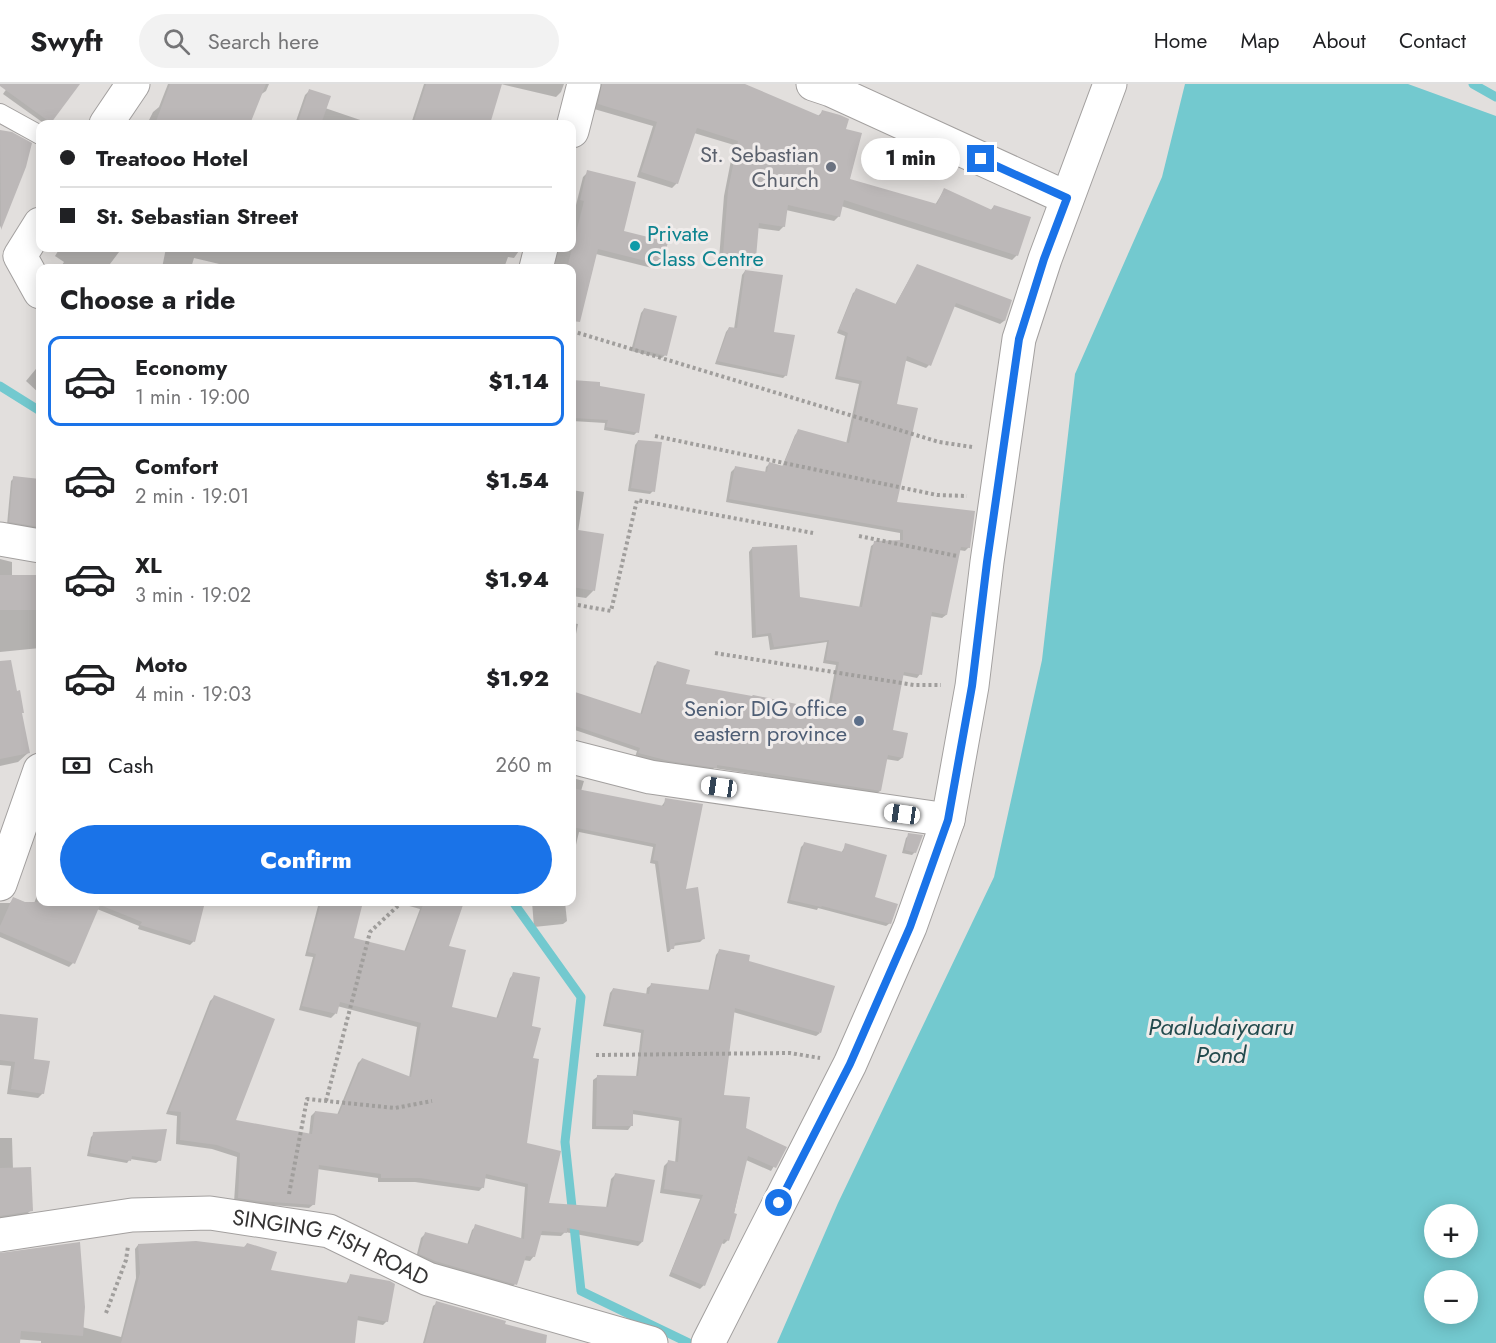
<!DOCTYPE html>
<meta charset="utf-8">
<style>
body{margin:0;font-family:Jost,sans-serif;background:#f2f2f2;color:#202124;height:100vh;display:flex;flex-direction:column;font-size:22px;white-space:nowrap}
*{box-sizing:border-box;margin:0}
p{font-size:20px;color:#757577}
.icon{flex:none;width:33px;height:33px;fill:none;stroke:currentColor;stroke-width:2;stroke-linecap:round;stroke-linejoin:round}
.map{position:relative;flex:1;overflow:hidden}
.sheet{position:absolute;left:36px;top:180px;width:540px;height:642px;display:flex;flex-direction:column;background:#fff;border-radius:12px;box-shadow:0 3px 15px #0003}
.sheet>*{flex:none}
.hud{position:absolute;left:36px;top:36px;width:540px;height:132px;border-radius:12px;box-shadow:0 3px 15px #0003;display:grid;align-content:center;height:132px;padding:0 24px;background:#fff}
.fabs{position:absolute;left:1424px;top:1120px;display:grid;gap:12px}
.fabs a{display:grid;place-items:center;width:54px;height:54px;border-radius:50%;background:#fff;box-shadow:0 3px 15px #0003;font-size:30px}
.end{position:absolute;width:27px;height:27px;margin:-14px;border:8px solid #1a73e8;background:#fff;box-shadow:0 0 0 3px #fff}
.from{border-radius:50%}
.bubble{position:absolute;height:42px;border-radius:21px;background:#fff;box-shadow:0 3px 15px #0003;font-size:20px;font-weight:800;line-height:42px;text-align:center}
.car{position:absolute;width:18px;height:36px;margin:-18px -9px;border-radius:8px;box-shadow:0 0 4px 2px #0007;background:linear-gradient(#fff 24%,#345 0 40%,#fff 0 76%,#345 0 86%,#fff 0)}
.hud b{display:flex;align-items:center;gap:21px;height:57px;font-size:22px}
.hud b+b{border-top:2px solid #e0e0e0}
.hud i{width:15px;height:15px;background:#202124}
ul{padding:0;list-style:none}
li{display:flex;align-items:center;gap:18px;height:90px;margin:0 12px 9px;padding:0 12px;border:3px solid transparent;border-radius:12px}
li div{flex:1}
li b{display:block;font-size:22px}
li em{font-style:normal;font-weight:800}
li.selected{border-color:#1a73e8}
li>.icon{width:54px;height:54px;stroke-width:1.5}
h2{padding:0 24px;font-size:27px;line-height:72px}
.pay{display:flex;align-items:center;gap:15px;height:66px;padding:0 24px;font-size:22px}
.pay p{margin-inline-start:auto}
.button{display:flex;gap:12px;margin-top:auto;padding:12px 24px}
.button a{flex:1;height:69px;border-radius:36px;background:#1a73e8;color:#fff;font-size:24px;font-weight:800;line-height:69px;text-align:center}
header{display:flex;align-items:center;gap:36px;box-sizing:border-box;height:84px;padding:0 30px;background:#fff;border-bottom:2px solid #e0e0e0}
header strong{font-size:28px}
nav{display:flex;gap:33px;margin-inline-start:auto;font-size:21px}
.search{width:420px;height:54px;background:#f2f2f2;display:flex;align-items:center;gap:15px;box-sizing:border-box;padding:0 21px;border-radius:33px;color:#757577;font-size:22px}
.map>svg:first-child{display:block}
.water{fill:#73c9cf;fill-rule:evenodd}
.shadow{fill:#0003}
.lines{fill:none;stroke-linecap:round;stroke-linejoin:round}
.stream{stroke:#73c9cf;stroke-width:9}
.building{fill:#bcb8b8}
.lane-casing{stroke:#a3a09f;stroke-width:20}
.street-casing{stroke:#a3a09f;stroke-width:35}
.primary-casing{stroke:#a3a09f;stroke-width:35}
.path{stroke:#a09e9c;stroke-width:4;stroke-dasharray:3 3;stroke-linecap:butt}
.lane{stroke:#fff;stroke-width:18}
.street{stroke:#fff;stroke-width:33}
.primary{stroke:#fff;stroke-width:33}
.route{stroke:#1a73e8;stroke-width:8}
.worship-dot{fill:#6b7280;stroke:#f0eceb;stroke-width:2}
.culture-dot{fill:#0f9aa8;stroke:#f0eceb;stroke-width:2}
.service-dot{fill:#5c6f8a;stroke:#f0eceb;stroke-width:2}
.labels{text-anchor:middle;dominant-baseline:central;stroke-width:6;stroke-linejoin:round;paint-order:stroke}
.worship-label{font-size:22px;fill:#5b616d;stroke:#f0eceb;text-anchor:end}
.culture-label{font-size:22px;fill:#0d838f;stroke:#f0eceb;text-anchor:start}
.service-label{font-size:22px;fill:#4e5e75;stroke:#f0eceb;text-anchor:end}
.street-label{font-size:22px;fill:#353434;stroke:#f0eceb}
.water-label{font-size:24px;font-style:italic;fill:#234b4e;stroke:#f0eceb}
</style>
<header>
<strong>Swyft</strong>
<div class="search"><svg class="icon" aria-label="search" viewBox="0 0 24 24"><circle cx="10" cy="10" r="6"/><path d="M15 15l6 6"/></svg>Search here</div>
<nav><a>Home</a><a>Map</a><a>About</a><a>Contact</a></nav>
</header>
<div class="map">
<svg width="1496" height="1259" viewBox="0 0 1496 1259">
<rect width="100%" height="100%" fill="#e2dfdd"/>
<path class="water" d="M 1185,0 L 1408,0 L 1496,32 L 1496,1259 L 777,1259 L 838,1119 L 994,793 L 1042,576 L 1075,290 L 1162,93 ZM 1434,1131 L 1467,1131 L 1467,1164 L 1434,1164 ZM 1434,1197 L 1467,1197 L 1467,1230 L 1434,1230 Z"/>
<g class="shadow">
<polygon points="10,0 78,0 49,38 42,38 3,10"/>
<polygon points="168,0 269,0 266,7 260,11 249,40 147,40 153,28 159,23"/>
<polygon points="424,0 564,0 561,8 556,13 501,0 488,40 411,40"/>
<polygon points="598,0 743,0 817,33 822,28 844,46 848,96 935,121 944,106 990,127 994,122 1017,171 1012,176 841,122 839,132 834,137 786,126 784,142 779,147 757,144 754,173 749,178 719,175 724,112 734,61 694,49 677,99 672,104 637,93 653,42 594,25"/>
<polygon points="310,6 325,24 372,40 295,40 305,11"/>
<polygon points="0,47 11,50 25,83 0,144"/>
<polygon points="588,88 622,148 660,181 656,185 596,170 583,206 572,203 572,184 553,184 555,164 572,164 572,137 583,93"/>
<polygon points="60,164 122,164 107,184 60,184 64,178 55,172"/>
<polygon points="166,164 302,164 302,168 352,164 521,164 514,174 508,173 504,184 236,184 194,174 191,184 162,184"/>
<polygon points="917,182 1010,217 1004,237 1000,240 953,222 929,281 926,284 904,276 895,321 895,419 969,463 965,467 959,466 946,531 942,534 930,532 920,590 917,594 902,591 891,647 906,650 902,674 898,677 885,675 880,707 876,710 714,684 711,687 665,680 635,673 637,667 572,645 572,603 574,603 572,608 640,631 654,582 657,579 684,601 827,628 836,581 823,579 827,558 770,566 768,552 752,554 749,468 752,464 798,515 859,524 871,462 875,459 900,457 900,449 726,418 731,388 735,384 765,389 766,383 770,379 782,383 795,351 799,347 846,360 859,300 835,295 845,252 837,249 853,209 857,206 895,221"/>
<polygon points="745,187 772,250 786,291 783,294 715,280 726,248 729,244 734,245 742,191"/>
<polygon points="644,225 665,271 662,274 631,267 641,229"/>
<polygon points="40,280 40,310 26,297"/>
<polygon points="572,297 599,299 599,303 637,348 634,351 604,346 605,339 572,337"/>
<polygon points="638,357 653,407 650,410 628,407 635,361"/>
<polygon points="14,394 40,396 40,447 7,441 11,397"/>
<polygon points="572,406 584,408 578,448 602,452 593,507 586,514 572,512"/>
<polygon points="0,475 12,478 12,492 40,493 40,564 0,568"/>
<polygon points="572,539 578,540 572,570"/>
<polygon points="0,579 23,628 20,631 28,669 18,678 0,682"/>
<polygon points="572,694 584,697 581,707 661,723 666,716 684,807 703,855 700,858 673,862 669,868 667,868 655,780 650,779 653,763 579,748 572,778"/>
<polygon points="909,751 915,768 912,771 902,769 906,754"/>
<polygon points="804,760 841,769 846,761 874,814 890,839 886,842 818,824 817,826 787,819 801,763"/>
<polygon points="40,804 40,818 204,818 194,857 190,861 138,845 139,842 97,825 73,879 69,883 0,853 0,819 10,819 14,814 33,822"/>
<polygon points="319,818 362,818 352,855 404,868 420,825 395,818 463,818 447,863 450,924 496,935 510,894 514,890 530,943 531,975 525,1060 547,1121 606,1124 611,1095 615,1091 642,1158 638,1162 565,1148 561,1152 539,1151 534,1172 530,1177 523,1176 515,1200 511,1204 416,1174 421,1154 425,1150 467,1161 472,1146 476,1142 521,1156 525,1103 484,1094 483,1103 479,1107 415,1098 378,1098 378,1094 317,1085 314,1120 309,1124 234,1118 237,1073 212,1065 176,1060 177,1032 166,1030 210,917 214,913 234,1038 309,1051 311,1032 315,1028 337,1031 358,979 362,975 409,994 417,943 337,922 335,930 331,934 299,926 313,873 305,872"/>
<polygon points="532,818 565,818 567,837 563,840 534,843"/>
<polygon points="719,867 747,878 820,949 816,952 733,928 722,1012 745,1045 785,1064 771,1087 746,1076 728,1156 724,1160 721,1159 704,1201 700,1205 669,1192 700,1115 660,1109 664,1082 668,1078 675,1079 679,1037 632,1030 631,1042 628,1046 592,1045 593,996 597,993 636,993 641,949 603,942 610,909 613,905 646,911 647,904 651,901 708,908 716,871"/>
<polygon points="0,932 32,976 43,1009 38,1014 7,1010 11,982 0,981"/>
<polygon points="94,1050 160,1076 156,1079 130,1075 127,1079 87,1072 91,1053"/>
<polygon points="0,1054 12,1054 13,1085 31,1126 27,1130 0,1135"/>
<polygon points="247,1160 269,1188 346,1200 350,1192 387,1237 383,1241 356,1236 354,1259 41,1259 41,1257 0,1254 0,1171 82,1243 121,1253 136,1194 135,1165 138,1161 243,1164"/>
<polygon points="437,1219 503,1241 531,1259 423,1259 433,1222"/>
</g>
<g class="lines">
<g class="stream">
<polyline points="1473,0 1496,13"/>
<polyline points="0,302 40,327"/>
<polyline points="513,818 581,913 565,1058 581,1207 689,1259"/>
</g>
</g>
<g class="building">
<polygon points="0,0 80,0 51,39 0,2"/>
<polygon points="170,0 266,0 250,40 214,40 209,38 207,40 155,40"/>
<polygon points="426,0 502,0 490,40 413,40"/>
<polygon points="602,0 745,0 820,32 822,26 840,31 849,35 846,45 862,49 850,95 937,120 944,104 992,126 994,121 1031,133 1018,172 844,116 840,133 788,121 785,143 759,139 756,174 723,171 728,106 738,57 697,44 678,100 641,88 657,38 598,20"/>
<polygon points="309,5 331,12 321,40 297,40"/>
<polygon points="0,46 12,48 32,59 26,83 1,146"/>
<polygon points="587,86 636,98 624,147 668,158 662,181 598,165 580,238 572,237 572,184 567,184 584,117 580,116"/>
<polygon points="917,180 1012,216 1005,237 956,219 931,282 907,272 897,320 918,324 897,418 975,427 970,464 961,463 947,531 932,528 922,591 904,588 893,646 908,649 903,674 888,671 881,707 717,681 717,684 669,677 638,669 640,664 572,641 572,607 642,630 657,577 690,586 686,600 752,612 753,611 830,627 839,578 826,576 829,556 774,563 771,549 756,551 752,463 797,461 800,513 862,523 874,457 903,456 903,446 729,415 735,382 767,388 769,378 783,382 798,345 849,359 862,297 838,292 848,249 839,245 856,204 896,220"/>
<polygon points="745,186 783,191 774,248 795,251 787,292 717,277 729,243 737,244"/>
<polygon points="644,224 677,232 667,272 634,264"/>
<polygon points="572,296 600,298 600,302 645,310 639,349 606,343 608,336 572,334"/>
<polygon points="638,356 662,358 655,408 631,404"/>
<polygon points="13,392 40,395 40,443 9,438"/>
<polygon points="572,445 604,450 595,507 572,503"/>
<rect x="0" y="491" width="40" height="35"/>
<polygon points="11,576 17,607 20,606 24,629 22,629 30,669 0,675 0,577"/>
<polygon points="572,704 664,722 665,714 703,720 686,805 698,803 705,855 675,859 674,865 670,865 658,777 653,776 656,760 572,743"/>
<polygon points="908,749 923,751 916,769 905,766"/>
<polygon points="804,758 843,768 845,759 887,771 875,813 898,820 891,840 822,822 821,823 790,816"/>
<polygon points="13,813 25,818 205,818 195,858 140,841 142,838 100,821 75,880 0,848 0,842"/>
<polygon points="321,818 363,818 354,854 406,867 424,818 464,818 449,862 466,866 452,923 498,934 513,888 540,893 532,942 541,944 533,974 539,975 527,1059 561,1067 549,1119 608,1123 615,1089 655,1096 643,1158 567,1144 567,1149 542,1147 535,1173 526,1172 517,1201 435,1177 419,1170 425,1148 469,1160 475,1140 524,1155 528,1100 486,1090 484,1104 420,1094 381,1094 381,1090 319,1081 315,1121 257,1117 238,1114 240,1069 217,1061 180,1056 181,1028 169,1027 214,911 275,935 236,1036 312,1050 315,1027 339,1030 362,974 411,993 421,939 340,918 337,930 302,922 316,870 308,868"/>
<polygon points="719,865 750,871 749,877 835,902 821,949 735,924 724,1011 750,1013 746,1044 787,1063 776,1084 748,1072 734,1129 737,1130 729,1157 724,1155 705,1202 671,1188 703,1111 664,1105 668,1076 678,1078 682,1034 633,1026 633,1042 596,1042 597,991 638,992 644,946 606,939 613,904 649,910 651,899 710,906"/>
<polygon points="0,930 38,934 34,975 50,977 44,1010 11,1005 15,978 0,976"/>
<polygon points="167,1045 161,1077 132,1072 131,1077 90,1069 93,1048"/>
<polygon points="31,1083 33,1127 0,1132 0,1084"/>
<polygon points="196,1157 245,1163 247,1159 277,1168 271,1186 348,1199 350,1190 390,1197 395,1200 388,1238 358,1232 355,1259 121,1259 140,1189 138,1160"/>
<polygon points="80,1158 85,1223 83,1252 21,1247 20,1259 0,1259 0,1169"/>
<polygon points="436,1217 506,1237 505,1240 547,1251 546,1259 425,1259"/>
</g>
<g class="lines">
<defs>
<polyline id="lane" points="0,29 40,51"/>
<g id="street">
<polyline points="813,0 831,6 1067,114"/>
<polyline points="106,40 133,0"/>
<polyline points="572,47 584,0"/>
<polyline points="40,140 20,172 40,208"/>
<polyline points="536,184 541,164"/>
<polyline points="0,455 40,462"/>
<polyline points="572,673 650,693 948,736"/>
<polyline points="0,800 40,686"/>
<path id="s1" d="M 0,1151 L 132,1131 L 210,1129 L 329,1147 L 428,1195 L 651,1259"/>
</g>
<polyline id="primary" points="708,1259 850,980 910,843 948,736 972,602 987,478 1019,255 1045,175 1110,0"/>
</defs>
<use href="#lane" class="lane-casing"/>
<use href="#street" class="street-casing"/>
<use href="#primary" class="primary-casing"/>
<g class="path">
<polyline points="572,247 939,358 972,363"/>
<polyline points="655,352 937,411 967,412"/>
<polyline points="859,452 957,472"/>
<polyline points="572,520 611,527 637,416 813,449"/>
<polyline points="715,569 914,601 941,601"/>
<polyline points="596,971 790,969 820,974"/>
<polyline points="326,1017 370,848 402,818"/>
<polyline points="289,1110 307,1015 395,1024 432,1017"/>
<polyline points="106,1229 126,1176 128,1162"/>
</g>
<use href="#lane" class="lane"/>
<use href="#street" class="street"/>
<use href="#primary" class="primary"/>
</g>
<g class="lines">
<polyline class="route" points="779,1119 850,980 910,843 948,736 972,602 987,478 1019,255 1044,175 1067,114 981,75"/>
</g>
<circle class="worship-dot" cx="831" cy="83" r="6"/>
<circle class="culture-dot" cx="635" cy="162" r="6"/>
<circle class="service-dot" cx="859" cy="637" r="6"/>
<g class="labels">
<g class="worship-label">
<text x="819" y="70">St. Sebastian<tspan x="819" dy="25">Church</tspan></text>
</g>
<g class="culture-label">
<text x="647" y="149">Private<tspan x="647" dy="25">Class Centre</tspan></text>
</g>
<g class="service-label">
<text x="847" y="624">Senior DIG office<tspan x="847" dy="25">eastern province</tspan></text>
</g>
<g class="street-label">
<text stroke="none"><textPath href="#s1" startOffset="338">SINGING FISH ROAD</textPath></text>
</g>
<g class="water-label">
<text x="1221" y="942">Paaludaiyaaru<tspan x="1221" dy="28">Pond</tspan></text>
</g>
</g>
</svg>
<div class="fabs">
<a>+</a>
<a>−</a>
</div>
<i class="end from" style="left:779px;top:1119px"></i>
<i class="end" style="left:981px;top:75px"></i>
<div class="bubble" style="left:861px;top:54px;width:99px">1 min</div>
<i class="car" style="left:719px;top:703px;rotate:278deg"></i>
<i class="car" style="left:902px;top:730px;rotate:278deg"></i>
<div class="hud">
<b><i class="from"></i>Treatooo Hotel</b>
<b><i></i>St. Sebastian Street</b>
</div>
<section class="sheet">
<h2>Choose a ride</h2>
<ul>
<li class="selected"><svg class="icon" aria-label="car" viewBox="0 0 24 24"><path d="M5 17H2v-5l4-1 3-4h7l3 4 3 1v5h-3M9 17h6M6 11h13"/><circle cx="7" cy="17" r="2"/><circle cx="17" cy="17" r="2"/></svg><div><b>Economy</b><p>1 min · 19:00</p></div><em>$1.14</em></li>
<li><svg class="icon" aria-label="car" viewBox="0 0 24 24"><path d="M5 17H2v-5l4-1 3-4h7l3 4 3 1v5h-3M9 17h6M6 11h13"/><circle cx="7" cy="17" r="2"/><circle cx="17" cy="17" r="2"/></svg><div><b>Comfort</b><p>2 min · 19:01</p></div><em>$1.54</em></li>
<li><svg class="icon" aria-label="car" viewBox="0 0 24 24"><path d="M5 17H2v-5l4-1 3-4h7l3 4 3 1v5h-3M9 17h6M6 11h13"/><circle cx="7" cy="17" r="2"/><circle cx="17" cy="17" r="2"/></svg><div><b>XL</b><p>3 min · 19:02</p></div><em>$1.94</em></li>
<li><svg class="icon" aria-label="car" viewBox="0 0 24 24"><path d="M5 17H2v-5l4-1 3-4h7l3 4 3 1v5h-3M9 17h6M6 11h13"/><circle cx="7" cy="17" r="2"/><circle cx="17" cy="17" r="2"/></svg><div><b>Moto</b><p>4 min · 19:03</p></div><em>$1.92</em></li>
</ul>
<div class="pay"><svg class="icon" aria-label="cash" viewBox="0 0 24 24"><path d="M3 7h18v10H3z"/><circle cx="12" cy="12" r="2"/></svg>Cash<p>260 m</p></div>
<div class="button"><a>Confirm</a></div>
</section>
</div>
